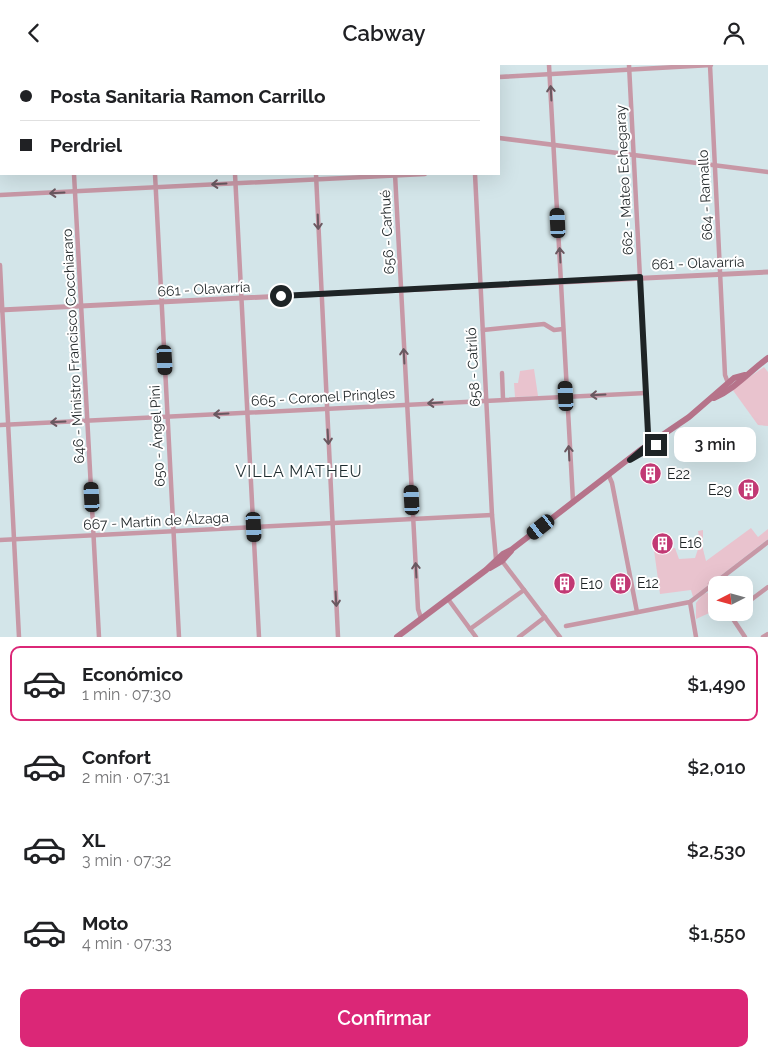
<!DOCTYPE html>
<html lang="es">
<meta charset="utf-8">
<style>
body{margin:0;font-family:Raleway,sans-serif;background:#f6f6f6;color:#202124;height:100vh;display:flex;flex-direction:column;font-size:19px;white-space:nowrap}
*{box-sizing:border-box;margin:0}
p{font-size:16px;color:#757577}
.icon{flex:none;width:28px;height:28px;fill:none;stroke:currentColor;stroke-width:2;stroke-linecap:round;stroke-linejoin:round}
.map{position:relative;height:572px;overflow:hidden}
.panel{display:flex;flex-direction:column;background:#fff;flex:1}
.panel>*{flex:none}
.hud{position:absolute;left:0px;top:0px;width:500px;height:110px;box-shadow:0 5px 20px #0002;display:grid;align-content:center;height:110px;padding:0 20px;background:#fff}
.needle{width:32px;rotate:264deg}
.buttons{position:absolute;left:708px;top:511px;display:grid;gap:10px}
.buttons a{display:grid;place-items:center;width:45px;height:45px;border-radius:10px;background:#fff;box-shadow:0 5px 20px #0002;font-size:25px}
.end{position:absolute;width:22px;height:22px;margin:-11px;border:6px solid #1e2426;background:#fff;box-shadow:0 0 0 2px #fff}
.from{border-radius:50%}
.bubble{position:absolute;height:35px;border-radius:10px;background:#fff;box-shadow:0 5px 20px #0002;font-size:16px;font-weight:600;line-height:35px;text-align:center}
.car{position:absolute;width:15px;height:30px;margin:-15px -8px;border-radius:6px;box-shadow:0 0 4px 1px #0007;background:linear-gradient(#222 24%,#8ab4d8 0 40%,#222 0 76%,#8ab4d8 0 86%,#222 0)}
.hud b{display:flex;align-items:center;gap:18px;height:48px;font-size:19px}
.hud b+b{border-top:1px solid #e0e0e0}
.hud i{width:12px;height:12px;background:#202124}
ul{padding:9px 0 0;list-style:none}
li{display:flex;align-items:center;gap:15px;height:75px;margin:0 10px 8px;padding:0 10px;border:2px solid transparent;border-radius:10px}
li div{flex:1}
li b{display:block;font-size:19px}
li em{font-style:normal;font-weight:600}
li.current{border-color:#db2777}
li>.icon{width:45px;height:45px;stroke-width:1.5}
.action{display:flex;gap:10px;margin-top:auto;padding:10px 20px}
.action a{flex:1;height:58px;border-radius:10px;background:#db2777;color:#fff;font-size:20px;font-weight:600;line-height:58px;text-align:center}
header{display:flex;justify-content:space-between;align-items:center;height:65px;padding:0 20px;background:#fff;font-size:22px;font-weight:600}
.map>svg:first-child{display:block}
.green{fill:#e9c3ce}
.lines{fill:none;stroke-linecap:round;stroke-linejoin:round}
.minor{stroke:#c798a6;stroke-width:4.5}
.tertiary{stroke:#c798a6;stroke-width:5}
.secondary{stroke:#b6738a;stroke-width:6}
.oneway{stroke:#6a5860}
.route{stroke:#1e2426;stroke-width:6}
.labels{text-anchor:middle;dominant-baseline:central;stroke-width:4;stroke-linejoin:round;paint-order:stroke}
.street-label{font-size:14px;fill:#1e2426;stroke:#fff}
.poi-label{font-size:14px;fill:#1e2426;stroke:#fff;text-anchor:start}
.quarter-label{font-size:16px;letter-spacing:1px;fill:#1e2c2f;stroke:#fff}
</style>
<header><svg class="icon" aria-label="back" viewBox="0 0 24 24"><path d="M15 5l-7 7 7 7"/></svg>Cabway<svg class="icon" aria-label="person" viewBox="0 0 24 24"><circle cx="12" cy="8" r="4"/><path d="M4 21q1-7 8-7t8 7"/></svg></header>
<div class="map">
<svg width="768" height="572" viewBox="0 0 768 572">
<rect width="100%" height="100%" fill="#d3e5e9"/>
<g class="green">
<polygon points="764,302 768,307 768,361 758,360 732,324"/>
<polygon points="534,304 538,331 515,332 514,318 518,318 520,306"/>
<polygon points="751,463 758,472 768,464 768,474 693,532 691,525 660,529 654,485 675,483 679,494 695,493 700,478 698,466 703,465 703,484 706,496"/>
<polygon points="710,527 716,536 716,545 696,554 696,538 703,529"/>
</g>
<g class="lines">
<g class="minor">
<polyline points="68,0 68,1"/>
<polyline points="149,0 149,1"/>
<polyline points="229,0 229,1"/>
<polyline points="308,0 308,1"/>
<polyline points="389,0 389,1"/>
<polyline points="469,0 469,1"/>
<polyline points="549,0 573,436"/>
<polyline points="629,0 648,368 651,377"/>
<polyline points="710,0 725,310 728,318"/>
<polyline points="0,8 1,8"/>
<polyline points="499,12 711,0"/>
<polyline points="0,15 1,15"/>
<polyline points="499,73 768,107"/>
<polyline points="74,109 99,572"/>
<polyline points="155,109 179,572"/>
<polyline points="235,109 259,572"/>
<polyline points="316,109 338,572"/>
<polyline points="395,109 418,544 421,553"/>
<polyline points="475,109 492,450 496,494"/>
<polyline points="0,130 425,109"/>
<polyline points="0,200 19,572"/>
<polyline points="483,265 544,259 554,265 563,264"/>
<polyline points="502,308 503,334"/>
<polyline points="0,360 646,328"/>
<polyline points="609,411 612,418 637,547"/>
<polyline points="0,475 492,450"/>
<polyline points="502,496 560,572"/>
<polyline points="710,519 716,529"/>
<polyline points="448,534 476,572"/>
<polyline points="690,537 696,572"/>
<polyline points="744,540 768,522"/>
<polyline points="729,548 745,572"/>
<polyline points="566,561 690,537 768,477"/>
<polyline points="470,564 524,525"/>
<polyline points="519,572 545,552"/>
<polyline points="763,572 768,569"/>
</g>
<polyline class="tertiary" points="0,245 768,207"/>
<g class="secondary">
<path d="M 714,333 C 735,324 750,306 768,293"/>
<polyline points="643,388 661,375"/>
<polyline points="490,503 502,496 511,486"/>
<polyline points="397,572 486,505 503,489 511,485 639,386 689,352 734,313 745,310"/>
</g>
</g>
<defs><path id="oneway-shaft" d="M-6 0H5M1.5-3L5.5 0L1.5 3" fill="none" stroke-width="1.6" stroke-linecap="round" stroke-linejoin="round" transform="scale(1.25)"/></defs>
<g class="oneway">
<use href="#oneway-shaft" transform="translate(551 28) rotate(-93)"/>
<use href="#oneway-shaft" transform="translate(219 119) rotate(177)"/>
<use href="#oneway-shaft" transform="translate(57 128) rotate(177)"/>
<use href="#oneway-shaft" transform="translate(318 157) rotate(88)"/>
<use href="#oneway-shaft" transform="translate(560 190) rotate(-93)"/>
<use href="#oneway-shaft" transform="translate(404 291) rotate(-93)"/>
<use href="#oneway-shaft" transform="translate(598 330) rotate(177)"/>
<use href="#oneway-shaft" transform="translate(435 338) rotate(177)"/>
<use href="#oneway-shaft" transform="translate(221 349) rotate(177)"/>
<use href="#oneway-shaft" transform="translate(58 357) rotate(177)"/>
<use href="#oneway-shaft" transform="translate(328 372) rotate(87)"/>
<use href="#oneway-shaft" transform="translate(569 388) rotate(-93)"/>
<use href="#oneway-shaft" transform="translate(416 505) rotate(-93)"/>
<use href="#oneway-shaft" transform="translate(336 534) rotate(87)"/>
</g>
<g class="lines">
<polyline class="route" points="281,231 640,212 648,368 651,377 630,395 656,380"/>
</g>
<defs>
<symbol id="building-disc" viewBox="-11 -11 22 22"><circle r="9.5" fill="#c23974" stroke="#fff"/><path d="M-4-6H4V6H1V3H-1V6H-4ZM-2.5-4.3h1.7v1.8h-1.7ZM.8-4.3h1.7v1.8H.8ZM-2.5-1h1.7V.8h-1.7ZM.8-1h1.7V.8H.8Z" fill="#fff"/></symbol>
</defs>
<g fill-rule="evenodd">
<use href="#building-disc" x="638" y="396" width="25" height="25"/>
<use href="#building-disc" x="736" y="412" width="25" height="25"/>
<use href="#building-disc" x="650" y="466" width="25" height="25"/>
<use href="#building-disc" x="608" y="506" width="25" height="25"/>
<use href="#building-disc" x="552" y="506" width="25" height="25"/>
</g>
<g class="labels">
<g class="street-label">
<text transform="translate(624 115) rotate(-93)">662 - Mateo Echegaray</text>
<text transform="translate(705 130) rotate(-93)">664 - Ramallo</text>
<text transform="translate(387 167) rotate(-93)">656 - Carhué</text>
<text transform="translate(698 198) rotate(-2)">661 - Olavarría</text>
<text transform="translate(204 224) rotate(-3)">661 - Olavarría</text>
<text transform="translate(73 281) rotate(-93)">646 - Ministro Francisco Cocchiararo</text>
<text transform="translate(473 302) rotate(-93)">658 - Catriló</text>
<text transform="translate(323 332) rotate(-3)">665 - Coronel Pringles</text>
<text transform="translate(157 371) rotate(-93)">650 - Ángel Pini</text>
<text transform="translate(156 456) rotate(-3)">667 - Martín de Álzaga</text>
</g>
<g class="poi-label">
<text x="667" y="409">E22</text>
<text x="732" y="425" text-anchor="end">E29</text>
<text x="679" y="478">E16</text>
<text x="637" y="518">E12</text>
<text x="580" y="519">E10</text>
</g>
<g class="quarter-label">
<text x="299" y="406">VILLA MATHEU</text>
</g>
</g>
</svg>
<div class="buttons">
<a><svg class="needle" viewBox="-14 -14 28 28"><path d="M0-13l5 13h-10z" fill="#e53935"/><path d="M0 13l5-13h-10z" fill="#757577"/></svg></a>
</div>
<i class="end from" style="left:281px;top:231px"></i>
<i class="end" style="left:656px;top:380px"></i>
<div class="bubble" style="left:674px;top:362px;width:82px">3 min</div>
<i class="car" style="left:558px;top:158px;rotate:357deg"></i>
<i class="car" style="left:165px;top:295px;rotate:177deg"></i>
<i class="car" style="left:566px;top:331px;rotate:357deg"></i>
<i class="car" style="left:92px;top:432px;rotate:357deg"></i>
<i class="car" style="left:412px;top:435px;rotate:357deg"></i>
<i class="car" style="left:254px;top:462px;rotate:177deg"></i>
<i class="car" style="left:541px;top:462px;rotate:232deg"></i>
<div class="hud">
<b><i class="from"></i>Posta Sanitaria Ramon Carrillo</b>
<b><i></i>Perdriel</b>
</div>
</div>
<section class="panel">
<ul>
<li class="current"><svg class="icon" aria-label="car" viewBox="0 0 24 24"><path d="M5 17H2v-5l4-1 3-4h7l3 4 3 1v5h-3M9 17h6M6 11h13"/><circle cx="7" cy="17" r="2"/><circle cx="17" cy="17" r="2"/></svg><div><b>Económico</b><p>1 min · 07:30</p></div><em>$1,490</em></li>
<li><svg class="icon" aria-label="car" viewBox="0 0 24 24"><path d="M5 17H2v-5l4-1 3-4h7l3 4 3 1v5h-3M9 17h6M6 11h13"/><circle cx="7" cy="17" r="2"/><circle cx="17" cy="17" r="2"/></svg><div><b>Confort</b><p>2 min · 07:31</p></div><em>$2,010</em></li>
<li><svg class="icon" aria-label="car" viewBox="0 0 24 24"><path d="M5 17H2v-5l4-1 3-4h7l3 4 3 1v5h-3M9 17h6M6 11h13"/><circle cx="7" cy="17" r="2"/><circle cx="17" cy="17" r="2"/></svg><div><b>XL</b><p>3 min · 07:32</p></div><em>$2,530</em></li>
<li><svg class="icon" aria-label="car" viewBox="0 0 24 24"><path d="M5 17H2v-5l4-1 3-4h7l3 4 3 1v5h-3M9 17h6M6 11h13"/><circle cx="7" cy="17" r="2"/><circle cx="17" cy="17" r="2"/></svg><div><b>Moto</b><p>4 min · 07:33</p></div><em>$1,550</em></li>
</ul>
<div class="action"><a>Confirmar</a></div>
</section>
